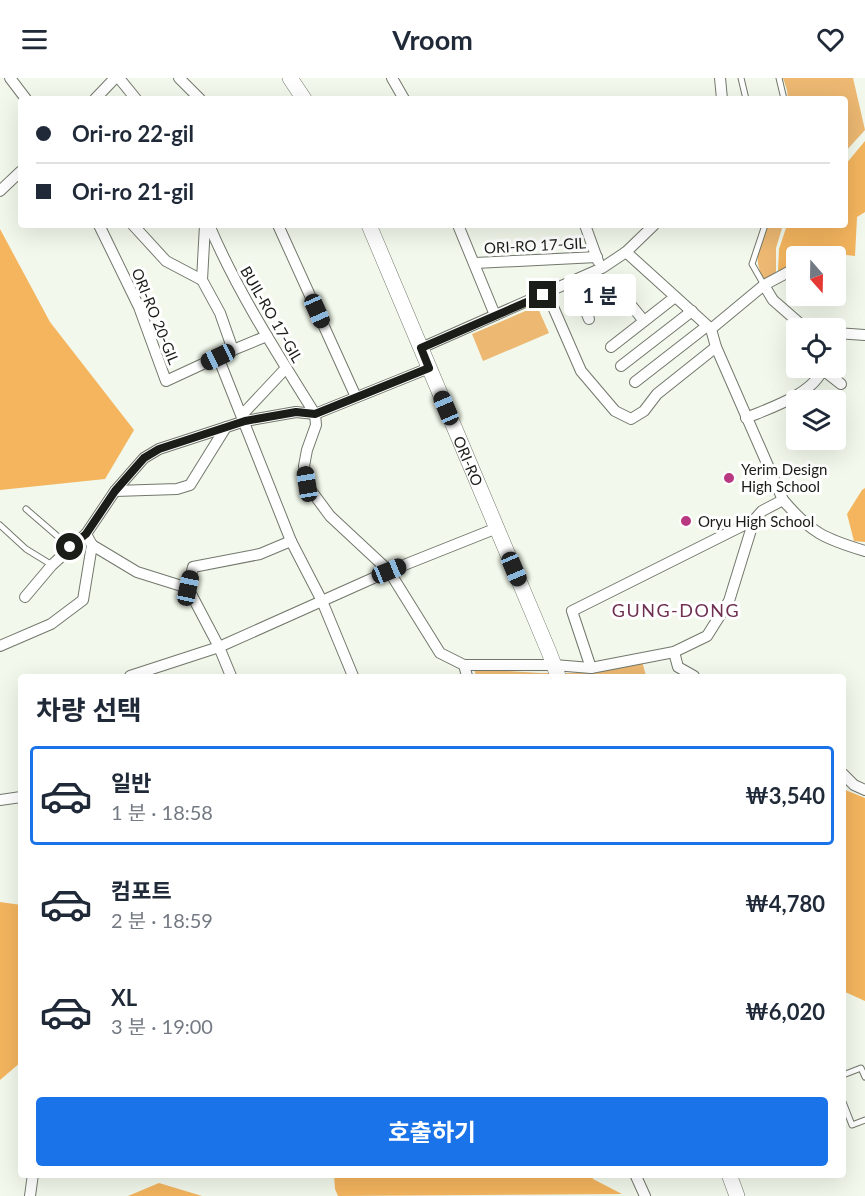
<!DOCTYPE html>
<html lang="ko">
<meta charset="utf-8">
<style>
body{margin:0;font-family:Lato,"Noto Sans KR",sans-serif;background:#f2f2f3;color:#1f2937;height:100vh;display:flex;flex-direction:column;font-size:22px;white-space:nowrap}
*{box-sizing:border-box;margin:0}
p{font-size:20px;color:#747a83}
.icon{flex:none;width:33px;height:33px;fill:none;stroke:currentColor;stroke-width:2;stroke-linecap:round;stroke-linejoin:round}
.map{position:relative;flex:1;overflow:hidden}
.panel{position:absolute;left:18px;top:596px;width:828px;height:504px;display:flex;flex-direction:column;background:#fff;border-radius:6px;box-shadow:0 6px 24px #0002}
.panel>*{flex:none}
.top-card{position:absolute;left:18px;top:18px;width:830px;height:132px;border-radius:6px;box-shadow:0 6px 24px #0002;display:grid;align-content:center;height:132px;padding:0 18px;background:#fff}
.needle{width:39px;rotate:160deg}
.tools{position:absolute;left:786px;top:168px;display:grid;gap:12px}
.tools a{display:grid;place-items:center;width:60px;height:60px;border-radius:6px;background:#fff;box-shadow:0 6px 24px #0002;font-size:30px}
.end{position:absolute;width:27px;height:27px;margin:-14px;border:8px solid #1b1d19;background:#fff;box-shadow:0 0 0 3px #fff}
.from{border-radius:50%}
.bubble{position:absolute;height:42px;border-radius:6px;background:#fff;box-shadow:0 6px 24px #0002;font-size:20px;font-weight:700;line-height:42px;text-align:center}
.car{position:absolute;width:18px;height:36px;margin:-18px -9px;border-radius:8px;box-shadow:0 0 4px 2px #0007;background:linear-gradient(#222 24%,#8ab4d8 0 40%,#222 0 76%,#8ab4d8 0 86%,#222 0)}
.top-card b{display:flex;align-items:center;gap:21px;height:57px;font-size:22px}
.top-card b+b{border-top:2px solid #e0e1e3}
.top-card i{width:15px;height:15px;background:#1f2937}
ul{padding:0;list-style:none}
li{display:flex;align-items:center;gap:18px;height:99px;margin:0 12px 9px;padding:0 6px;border:3px solid transparent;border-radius:6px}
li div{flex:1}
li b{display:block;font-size:22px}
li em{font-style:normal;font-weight:700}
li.current{border-color:#1a73e8}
li>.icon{width:54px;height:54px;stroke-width:1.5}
h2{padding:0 18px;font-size:27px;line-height:72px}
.cta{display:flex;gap:12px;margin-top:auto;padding:12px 18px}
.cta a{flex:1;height:69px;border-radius:6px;background:#1a73e8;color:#fff;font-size:24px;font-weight:700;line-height:69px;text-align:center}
header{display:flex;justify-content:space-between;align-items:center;height:78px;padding:0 18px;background:#fff;font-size:27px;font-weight:700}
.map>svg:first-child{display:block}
.green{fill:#ecb872}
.forest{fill:#f4b55e}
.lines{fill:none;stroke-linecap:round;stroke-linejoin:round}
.service-casing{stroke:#72786c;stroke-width:7}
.minor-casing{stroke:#72786c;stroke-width:12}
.secondary-casing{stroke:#72786c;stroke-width:16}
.service{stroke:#fff;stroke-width:5}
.minor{stroke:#fff;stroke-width:10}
.secondary{stroke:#fff;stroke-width:15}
.route{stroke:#1b1d19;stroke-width:8}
.poi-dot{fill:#b93882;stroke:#fff;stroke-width:2}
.labels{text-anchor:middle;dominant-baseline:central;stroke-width:6;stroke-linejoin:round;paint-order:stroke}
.street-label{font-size:15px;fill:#1b1d19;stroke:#fff}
.poi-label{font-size:15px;fill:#1b1d19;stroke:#fff;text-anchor:start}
.quarter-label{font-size:18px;letter-spacing:1.5px;fill:#6f2f50;stroke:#fff}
</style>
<header><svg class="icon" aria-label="menu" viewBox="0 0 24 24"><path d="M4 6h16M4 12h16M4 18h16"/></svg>Vroom<svg class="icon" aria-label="heart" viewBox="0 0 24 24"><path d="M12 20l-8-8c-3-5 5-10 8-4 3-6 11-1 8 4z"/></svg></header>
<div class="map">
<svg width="865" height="1118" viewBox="0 0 865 1118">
<rect width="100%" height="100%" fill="#f2f8eb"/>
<g class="green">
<polygon points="783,0 853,0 865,52 845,74 844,21 788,21 787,12"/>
<path d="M 768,147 L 783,147 L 776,170 L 776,194 L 764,203 C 752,178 759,171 768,147 Z"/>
<polygon points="537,228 549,255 483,283 472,256"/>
<polygon points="642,583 646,598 476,598 474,591 540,595 596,595"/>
</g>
<g class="forest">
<polygon points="865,63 865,134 857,139 855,178 828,175 818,178 796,178 796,186 778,193 779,171 787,147 844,147 845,87"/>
<polygon points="0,151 50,244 134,352 105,401 0,412"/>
<polygon points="865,410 865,464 854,463 847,436 862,412"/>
<polygon points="843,711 865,720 865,923 843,913"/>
<polygon points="0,824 21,827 21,984 0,1002"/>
<polygon points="334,1097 592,1097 593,1101 622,1116 338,1118 335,1111"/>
<polygon points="159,1105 202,1118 128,1118"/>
</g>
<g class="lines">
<defs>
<g id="service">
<polyline points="741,0 746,21"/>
<polyline points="779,0 784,21"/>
<polyline points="764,207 752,186 765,147"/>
<polyline points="26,431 70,469"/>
<polyline points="0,447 26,471 52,487"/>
<polyline points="843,997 861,990 865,999"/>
<polyline points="843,1024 852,1047 865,1042"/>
</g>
<g id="minor">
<polyline points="10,0 26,21"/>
<polyline points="119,0 136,21"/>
<polyline points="179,0 200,21"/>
<polyline points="392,0 404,21"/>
<polyline points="720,0 722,21"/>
<polyline points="95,21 115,0"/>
<polyline points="0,113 21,93"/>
<polyline points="99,147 139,229 166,303 233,272 220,235 202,202 205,147"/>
<polyline points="133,147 166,183 202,202"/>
<path d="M 209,147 C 237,213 277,275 315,336 L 316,347 L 307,372 L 304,388 L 307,407 L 330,438 L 389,493 L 440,575 L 464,587 L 467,598"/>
<polyline points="278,147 356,319"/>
<polyline points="458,147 495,237"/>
<polyline points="585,147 598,183"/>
<path d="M 626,174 L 711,251 L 716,269 L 783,422 C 811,455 825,461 865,473"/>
<polyline points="475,185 597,179"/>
<polyline points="573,203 589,241"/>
<polyline points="764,207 796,190"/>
<polyline points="547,215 581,293 615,333 631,341 644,333 657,316 716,269"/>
<polyline points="626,221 644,243"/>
<polyline points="711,251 764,207 773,222 805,250"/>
<polyline points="836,255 865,257"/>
<polyline points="611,269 675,219"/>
<polyline points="421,270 602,190 626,174 654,147"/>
<polyline points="233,272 267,258"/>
<polyline points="218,279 291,463 322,523 353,598"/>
<polyline points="621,288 692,233"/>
<polyline points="823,292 841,306"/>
<polyline points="635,304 707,248"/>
<polyline points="242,337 286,290"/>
<path d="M 746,340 C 770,330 814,316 823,290"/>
<polyline points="115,413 177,411 190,407 226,349"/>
<polyline points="92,467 137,494 188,510"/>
<polyline points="25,519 52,487 86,456"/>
<polyline points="0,568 51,546 83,522 92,467 86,456 115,413 144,380 159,371 245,343 296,334 315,336 429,290"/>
<polyline points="674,574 678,589 694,598"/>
<polyline points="464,587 554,587 591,590 674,574 707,558 729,523 754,442 762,433 783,422"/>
<polyline points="591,590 572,533 754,442"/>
<polyline points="130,598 219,569 389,493 497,450"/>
<polyline points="231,598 219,569 188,510 193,489 260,476 291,463"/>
<polyline points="843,696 854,707 865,712"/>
<polyline points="0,722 21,719"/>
<polyline points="635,1096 645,1118"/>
<polyline points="30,1118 33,1096"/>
</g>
<g id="secondary">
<polyline points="290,0 304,21"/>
<path id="s1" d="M 369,147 L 549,574 L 558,598"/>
<polyline points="729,1096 737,1118"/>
</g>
</defs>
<use href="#service" class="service-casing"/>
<use href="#minor" class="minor-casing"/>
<use href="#secondary" class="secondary-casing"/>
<use href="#service" class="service"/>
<use href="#minor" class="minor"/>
<use href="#secondary" class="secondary"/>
</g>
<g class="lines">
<polyline class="route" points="70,469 86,456 115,413 144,380 159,371 245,343 296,334 315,336 429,290 421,270 543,217"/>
</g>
<g class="poi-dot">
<circle cx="729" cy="400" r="6"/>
<circle cx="686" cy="443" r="6"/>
</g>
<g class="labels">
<g class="street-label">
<text transform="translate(535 167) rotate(-3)">ORI-RO 17-GIL</text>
<text transform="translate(272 236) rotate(60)">BUIL-RO 17-GIL</text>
<text transform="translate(156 238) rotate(68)">ORI-RO 20-GIL</text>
<text stroke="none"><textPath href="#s1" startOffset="256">ORI-RO</textPath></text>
</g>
<g class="poi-label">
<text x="741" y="391">Yerim Design<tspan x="741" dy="17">High School</tspan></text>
<text x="698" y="443">Oryu High School</text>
</g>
<g class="quarter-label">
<text x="676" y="532">GUNG-DONG</text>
</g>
</g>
</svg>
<div class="tools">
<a><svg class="needle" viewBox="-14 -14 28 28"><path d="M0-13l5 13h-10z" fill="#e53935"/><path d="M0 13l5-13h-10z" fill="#747a83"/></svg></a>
<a><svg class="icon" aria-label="locate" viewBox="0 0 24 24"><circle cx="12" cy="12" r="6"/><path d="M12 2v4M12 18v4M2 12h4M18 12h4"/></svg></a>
<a><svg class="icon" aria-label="layers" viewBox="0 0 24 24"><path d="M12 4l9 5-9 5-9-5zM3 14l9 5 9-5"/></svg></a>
</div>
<i class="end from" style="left:70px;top:469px"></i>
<i class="end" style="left:543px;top:217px"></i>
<div class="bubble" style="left:564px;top:196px;width:72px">1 분</div>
<i class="car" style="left:317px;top:233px;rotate:156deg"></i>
<i class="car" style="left:218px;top:279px;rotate:245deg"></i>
<i class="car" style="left:446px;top:330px;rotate:337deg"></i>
<i class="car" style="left:307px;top:406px;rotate:351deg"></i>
<i class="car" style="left:514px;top:491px;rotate:157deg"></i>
<i class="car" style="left:389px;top:493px;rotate:68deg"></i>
<i class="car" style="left:188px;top:510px;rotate:12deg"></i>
<div class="top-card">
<b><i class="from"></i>Ori-ro 22-gil</b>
<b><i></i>Ori-ro 21-gil</b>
</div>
<section class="panel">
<h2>차량 선택</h2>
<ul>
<li class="current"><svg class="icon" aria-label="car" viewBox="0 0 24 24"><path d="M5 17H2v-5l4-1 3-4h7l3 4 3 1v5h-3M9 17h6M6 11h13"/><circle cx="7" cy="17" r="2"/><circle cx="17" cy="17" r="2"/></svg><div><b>일반</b><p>1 분 · 18:58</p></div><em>₩3,540</em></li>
<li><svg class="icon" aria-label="car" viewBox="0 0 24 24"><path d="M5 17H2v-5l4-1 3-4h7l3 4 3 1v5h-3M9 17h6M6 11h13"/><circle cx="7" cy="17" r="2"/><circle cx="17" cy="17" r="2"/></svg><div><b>컴포트</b><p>2 분 · 18:59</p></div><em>₩4,780</em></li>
<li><svg class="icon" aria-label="car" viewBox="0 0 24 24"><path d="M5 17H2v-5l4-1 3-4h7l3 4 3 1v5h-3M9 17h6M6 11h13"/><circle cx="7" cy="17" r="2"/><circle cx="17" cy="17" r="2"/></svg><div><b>XL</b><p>3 분 · 19:00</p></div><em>₩6,020</em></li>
</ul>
<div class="cta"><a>호출하기</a></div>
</section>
</div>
